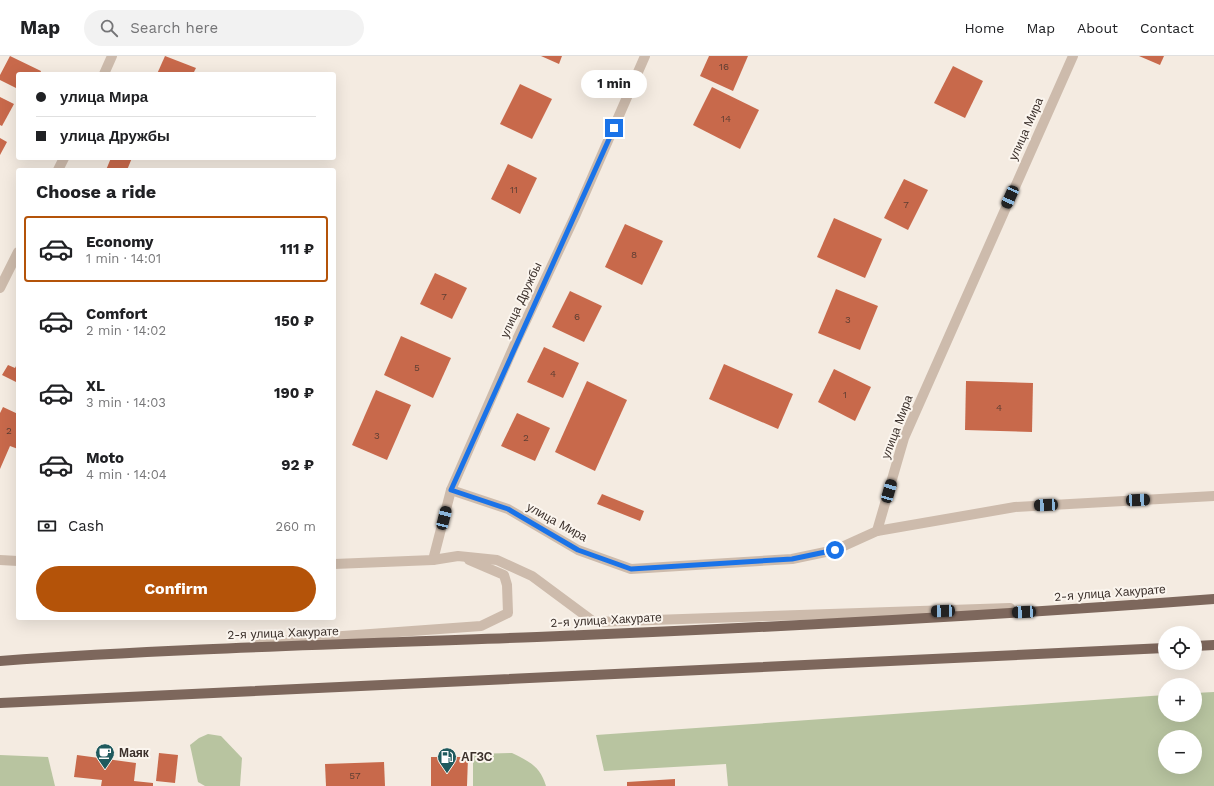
<!DOCTYPE html>
<meta charset="utf-8">
<style>
body{margin:0;font-family:"Work Sans",sans-serif;background:#f2f2f2;color:#202124;height:100vh;display:flex;flex-direction:column;font-size:15px;white-space:nowrap}
*{box-sizing:border-box;margin:0}
p{font-size:13px;color:#757577}
.icon{flex:none;width:22px;height:22px;fill:none;stroke:currentColor;stroke-width:2;stroke-linecap:round;stroke-linejoin:round}
.map{position:relative;flex:1;overflow:hidden}
.panel{position:absolute;left:16px;top:112px;width:320px;height:452px;display:flex;flex-direction:column;background:#fff;border-radius:4px;box-shadow:0 4px 16px #0002}
.panel>*{flex:none}
.hud{position:absolute;left:16px;top:16px;width:320px;height:88px;border-radius:4px;box-shadow:0 4px 16px #0002;display:grid;align-content:center;height:88px;padding:0 20px;background:#fff}
.controls{position:absolute;left:1158px;top:570px;display:grid;gap:8px}
.controls a{display:grid;place-items:center;width:44px;height:44px;border-radius:50%;background:#fff;box-shadow:0 4px 16px #0002;font-size:20px}
.end{position:absolute;width:18px;height:18px;margin:-9px;border:5px solid #1a73e8;background:#fff;box-shadow:0 0 0 2px #fff}
.from{border-radius:50%}
.bubble{position:absolute;height:28px;border-radius:14px;background:#fff;box-shadow:0 4px 16px #0002;font-size:13px;font-weight:700;line-height:28px;text-align:center}
.car{position:absolute;width:12px;height:24px;margin:-12px -6px;border-radius:5px;box-shadow:0 0 3px 1px #0007;background:linear-gradient(#222 24%,#8ab4d8 0 40%,#222 0 76%,#8ab4d8 0 86%,#222 0)}
.hud b{display:flex;align-items:center;gap:14px;height:38px;font-size:15px}
.hud b+b{border-top:1px solid #e0e0e0}
.hud i{width:10px;height:10px;background:#202124}
ul{padding:0;list-style:none}
li{display:flex;align-items:center;gap:12px;height:66px;margin:0 8px 6px;padding:0 12px;border:2px solid transparent;border-radius:4px}
li div{flex:1}
li b{display:block;font-size:15px}
li em{font-style:normal;font-weight:700}
li.active{border-color:#b45309}
li>.icon{width:36px;height:36px;stroke-width:1.5}
h2{padding:0 20px;font-size:18px;line-height:48px}
.pay{display:flex;align-items:center;gap:10px;height:44px;padding:0 20px;font-size:15px}
.pay p{margin-inline-start:auto}
.primary-button{display:flex;gap:8px;margin-top:auto;padding:8px 20px}
.primary-button a{flex:1;height:46px;border-radius:24px;background:#b45309;color:#fff;font-size:16px;font-weight:700;line-height:46px;text-align:center}
header{display:flex;align-items:center;gap:24px;box-sizing:border-box;height:56px;padding:0 20px;background:#fff;border-bottom:1px solid #e0e0e0}
header strong{font-size:19px}
nav{display:flex;gap:22px;margin-inline-start:auto;font-size:14px}
.search{width:280px;height:36px;background:#f2f2f2;display:flex;align-items:center;gap:10px;box-sizing:border-box;padding:0 14px;border-radius:22px;color:#757577;font-size:15px}
.map>svg:first-child{display:block}
.green{fill:#b8c4a0;fill-rule:evenodd}
.building{fill:#c8694b}
.lines{fill:none;stroke-linecap:round;stroke-linejoin:round}
.minor{stroke:#cdbbac;stroke-width:10}
.primary{stroke:#7d675c;stroke-width:10}
.route{stroke:#1a73e8;stroke-width:5}
.labels{text-anchor:middle;dominant-baseline:central;stroke-width:4;stroke-linejoin:round;paint-order:stroke}
.number-label{font-size:10px;fill:#5e3e33}
.street-label{font-size:12px;fill:#3b302b;stroke:#fbf5ee}
.poi-label{font-size:12px;font-weight:bold;fill:#3b302b;stroke:#fbf5ee;text-anchor:start}
</style>
<header>
<strong>Map</strong>
<div class="search"><svg class="icon" aria-label="search" viewBox="0 0 24 24"><circle cx="10" cy="10" r="6"/><path d="M15 15l6 6"/></svg>Search here</div>
<nav><a>Home</a><a>Map</a><a>About</a><a>Contact</a></nav>
</header>
<div class="map">
<svg width="1214" height="730" viewBox="0 0 1214 730">
<rect width="100%" height="100%" fill="#f4ebe1"/>
<g class="green">
<path d="M 1214,636 L 1214,730 L 728,730 L 726,708 L 604,715 L 596,679 L 1165,639 L 1165,659 L 1195,659 L 1195,637 ZM 1165,681 L 1195,681 L 1195,711 L 1165,711 Z"/>
<polygon points="208,678 221,680 242,702 240,730 205,730 198,726 190,689 199,682"/>
<path d="M 512,697 C 530,706 540,710 546,730 L 473,730 L 473,698 Z"/>
<polygon points="0,699 48,701 55,730 0,730"/>
</g>
<g class="building">
<polygon points="10,0 41,15 40,18 18,18 18,33 0,24 0,19"/>
<polygon points="165,0 196,12 193,18 157,18"/>
<polygon points="541,0 562,0 559,8"/>
<polygon points="709,0 748,0 733,35 700,20"/>
<polygon points="1139,0 1164,0 1160,9"/>
<polygon points="953,10 983,25 965,62 934,47"/>
<polygon points="520,28 552,43 532,83 500,68"/>
<polygon points="712,31 759,54 740,93 693,69"/>
<polygon points="0,41 14,48 2,70 0,69"/>
<polygon points="0,82 7,86 0,99"/>
<polygon points="111,102 132,102 127,114 106,114"/>
<polygon points="508,108 537,122 520,158 491,143"/>
<polygon points="904,123 928,134 908,174 884,162"/>
<polygon points="834,162 882,183 865,222 817,201"/>
<polygon points="625,168 663,185 642,229 605,211"/>
<polygon points="435,217 467,232 452,263 420,248"/>
<polygon points="836,233 878,250 860,294 818,277"/>
<polygon points="570,235 602,250 584,286 552,271"/>
<polygon points="401,280 451,302 433,342 384,319"/>
<polygon points="544,291 579,307 563,342 527,326"/>
<polygon points="18,306 18,327 2,319 8,309 15,312"/>
<polygon points="724,308 793,338 778,373 709,343"/>
<polygon points="834,313 871,331 855,365 818,346"/>
<polygon points="587,325 627,344 595,415 555,396"/>
<polygon points="966,325 1033,327 1032,376 965,374"/>
<polygon points="376,334 411,349 387,404 352,389"/>
<polygon points="3,351 18,358 18,393 10,390 0,413 0,357"/>
<polygon points="517,357 550,372 535,405 501,390"/>
<polygon points="602,438 644,455 640,465 597,448"/>
<polygon points="159,697 178,699 175,727 156,725"/>
<polygon points="77,699 136,707 134,725 153,727 153,730 101,730 102,724 74,721"/>
<polygon points="431,701 468,701 467,730 431,730"/>
<polygon points="384,706 385,730 326,730 325,708"/>
<polygon points="675,723 675,730 627,730 627,726"/>
</g>
<g class="lines">
<g class="minor">
<polyline points="104,18 112,0"/>
<polyline points="58,114 64,102"/>
<polyline points="0,232 18,196"/>
<polyline points="451,434 508,453 578,494 631,513 792,503 835,494 877,475 904,382 1073,0"/>
<polyline points="877,475 1015,451 1214,440"/>
<polyline points="0,504 18,505"/>
<polyline points="433,504 451,434 514,290 576,158 645,0"/>
<polyline points="334,508 433,504 458,500 497,504 532,520 594,566 1010,552"/>
<polyline points="260,586 481,570 508,557 507,529 504,519 469,504"/>
</g>
<g class="primary">
<polyline points="1195,590 1214,589"/>
<path d="M 0,605 C 179,592 358,588 537,581 C 763,572 989,560 1214,543"/>
<polyline points="0,647 1165,592"/>
</g>
</g>
<g class="lines">
<polyline class="route" points="614,72 451,434 508,453 578,494 631,513 792,503 835,494"/>
</g>
<defs>
<symbol id="cafe-pin" viewBox="-11 -11 22 30"><path d="M0 17L-7.5 6A9.5 9.5 0 1 1 7.5 6Z" fill="#1f5a5e" stroke="#fbf5ee"/><path d="M-5.5-4.5H6V0H3Q3 3.5 0 3.5H-2.5Q-5.5 3.5-5.5 0ZM3-3.2v2h1.7v-2ZM-6 4.5H4V6H-6Z" fill="#fff"/></symbol>
<symbol id="fuel-pin" viewBox="-11 -11 22 30"><path d="M0 17L-7.5 6A9.5 9.5 0 1 1 7.5 6Z" fill="#1f5a5e" stroke="#fbf5ee"/><path d="M-5.5-6h7V0h2V4h1.3V-2.5L3-4.5l.8-.8L6-3V5H2.5V1h-1V6h-7ZM-4.2-4.7v3.2H.2V-4.7Z" fill="#fff"/></symbol>
</defs>
<g fill-rule="evenodd">
<use href="#cafe-pin" x="94" y="686" width="22" height="30"/>
<use href="#fuel-pin" x="436" y="690" width="22" height="30"/>
</g>
<g class="labels">
<g class="number-label">
<text x="724" y="10">16</text>
<text x="726" y="62">14</text>
<text x="514" y="133">11</text>
<text x="906" y="148">7</text>
<text x="634" y="198">8</text>
<text x="444" y="240">7</text>
<text x="577" y="260">6</text>
<text x="848" y="263">3</text>
<text x="417" y="311">5</text>
<text x="553" y="317">4</text>
<text x="845" y="338">1</text>
<text x="999" y="351">4</text>
<text x="9" y="374">2</text>
<text x="377" y="379">3</text>
<text x="526" y="381">2</text>
<text x="355" y="719">57</text>
</g>
<g class="street-label">
<text transform="translate(1026 73) rotate(-66)">улица Мира</text>
<text transform="translate(521 244) rotate(-65)">улица Дружбы</text>
<text transform="translate(897 371) rotate(-69)">улица Мира</text>
<text transform="translate(557 466) rotate(29)">улица Мира</text>
<text transform="translate(1110 537) rotate(-4)">2-я улица Хакурате</text>
<text transform="translate(606 564) rotate(-3)">2-я улица Хакурате</text>
<text transform="translate(283 577) rotate(-2)">2-я улица Хакурате</text>
</g>
<g class="poi-label">
<text x="119" y="697">Маяк</text>
<text x="461" y="701">АГЗС</text>
</g>
</g>
</svg>
<div class="controls">
<a><svg class="icon" aria-label="locate" viewBox="0 0 24 24"><circle cx="12" cy="12" r="6"/><path d="M12 2v4M12 18v4M2 12h4M18 12h4"/></svg></a>
<a>+</a>
<a>−</a>
</div>
<i class="end from" style="left:835px;top:494px"></i>
<i class="end" style="left:614px;top:72px"></i>
<div class="bubble" style="left:581px;top:14px;width:66px">1 min</div>
<i class="car" style="left:1010px;top:141px;rotate:204deg"></i>
<i class="car" style="left:889px;top:435px;rotate:16deg"></i>
<i class="car" style="left:1138px;top:444px;rotate:87deg"></i>
<i class="car" style="left:1046px;top:449px;rotate:267deg"></i>
<i class="car" style="left:444px;top:462px;rotate:14deg"></i>
<i class="car" style="left:943px;top:555px;rotate:268deg"></i>
<i class="car" style="left:1024px;top:556px;rotate:267deg"></i>
<div class="hud">
<b><i class="from"></i>улица Мира</b>
<b><i></i>улица Дружбы</b>
</div>
<section class="panel">
<h2>Choose a ride</h2>
<ul>
<li class="active"><svg class="icon" aria-label="car" viewBox="0 0 24 24"><path d="M5 17H2v-5l4-1 3-4h7l3 4 3 1v5h-3M9 17h6M6 11h13"/><circle cx="7" cy="17" r="2"/><circle cx="17" cy="17" r="2"/></svg><div><b>Economy</b><p>1 min · 14:01</p></div><em>111 ₽</em></li>
<li><svg class="icon" aria-label="car" viewBox="0 0 24 24"><path d="M5 17H2v-5l4-1 3-4h7l3 4 3 1v5h-3M9 17h6M6 11h13"/><circle cx="7" cy="17" r="2"/><circle cx="17" cy="17" r="2"/></svg><div><b>Comfort</b><p>2 min · 14:02</p></div><em>150 ₽</em></li>
<li><svg class="icon" aria-label="car" viewBox="0 0 24 24"><path d="M5 17H2v-5l4-1 3-4h7l3 4 3 1v5h-3M9 17h6M6 11h13"/><circle cx="7" cy="17" r="2"/><circle cx="17" cy="17" r="2"/></svg><div><b>XL</b><p>3 min · 14:03</p></div><em>190 ₽</em></li>
<li><svg class="icon" aria-label="car" viewBox="0 0 24 24"><path d="M5 17H2v-5l4-1 3-4h7l3 4 3 1v5h-3M9 17h6M6 11h13"/><circle cx="7" cy="17" r="2"/><circle cx="17" cy="17" r="2"/></svg><div><b>Moto</b><p>4 min · 14:04</p></div><em>92 ₽</em></li>
</ul>
<div class="pay"><svg class="icon" aria-label="cash" viewBox="0 0 24 24"><path d="M3 7h18v10H3z"/><circle cx="12" cy="12" r="2"/></svg>Cash<p>260 m</p></div>
<div class="primary-button"><a>Confirm</a></div>
</section>
</div>
